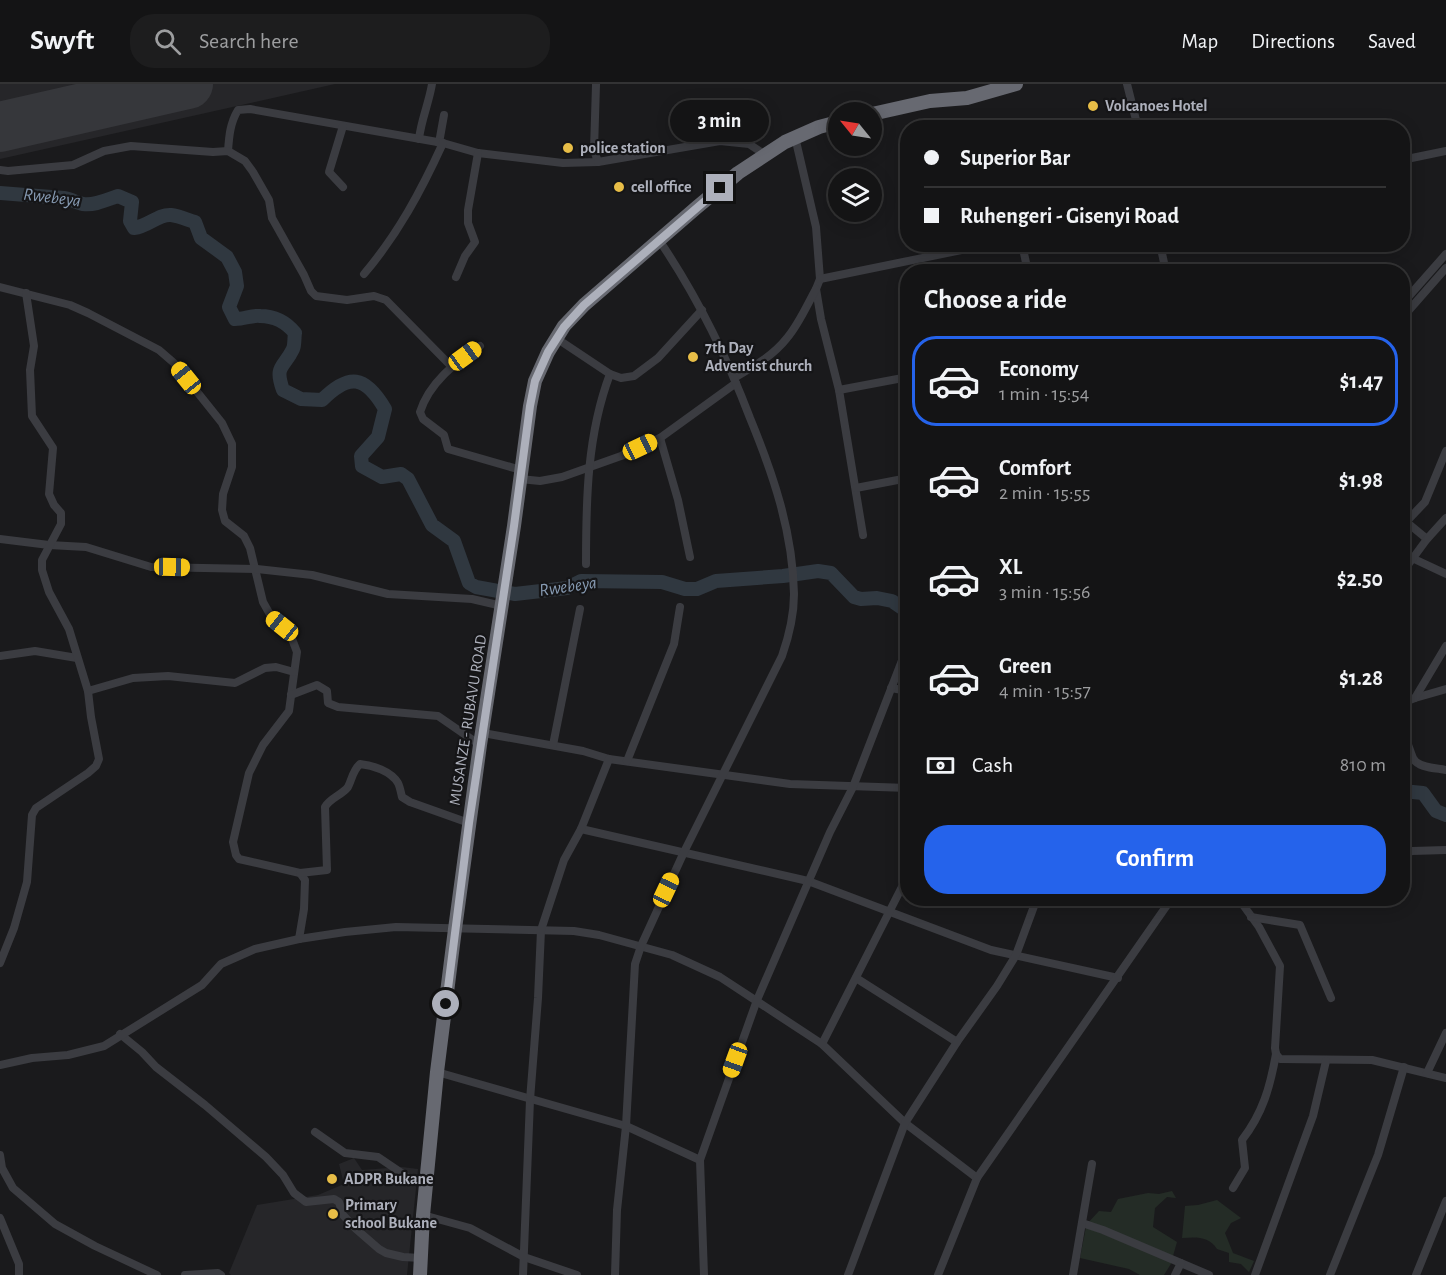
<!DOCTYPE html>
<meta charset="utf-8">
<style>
body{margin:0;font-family:"Alegreya Sans",sans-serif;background:#1d1d1e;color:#f1f3f6;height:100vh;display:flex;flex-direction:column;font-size:22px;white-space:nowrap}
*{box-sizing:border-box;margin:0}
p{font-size:20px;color:#9d9ea0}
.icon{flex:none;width:33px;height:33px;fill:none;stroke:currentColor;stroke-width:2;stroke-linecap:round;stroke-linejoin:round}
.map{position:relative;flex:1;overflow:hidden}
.drawer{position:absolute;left:900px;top:180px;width:510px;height:642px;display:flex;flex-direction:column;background:#141415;border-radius:24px;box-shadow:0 3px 15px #0003,0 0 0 2px #333334}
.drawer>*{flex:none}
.hud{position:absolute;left:900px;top:36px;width:510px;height:132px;border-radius:24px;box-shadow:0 3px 15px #0003,0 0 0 2px #333334;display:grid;align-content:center;height:132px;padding:0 24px;background:#141415}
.needle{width:39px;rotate:300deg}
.tools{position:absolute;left:828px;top:18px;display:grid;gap:12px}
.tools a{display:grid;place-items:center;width:54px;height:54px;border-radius:50%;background:#141415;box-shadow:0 3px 15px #0003,0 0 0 2px #333334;font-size:30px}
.end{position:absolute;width:27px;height:27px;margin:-14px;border:8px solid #adb0bb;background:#111;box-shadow:0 0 0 3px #111}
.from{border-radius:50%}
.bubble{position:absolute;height:42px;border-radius:21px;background:#141415;box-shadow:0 3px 15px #0003,0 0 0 2px #333334;font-size:20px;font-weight:600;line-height:42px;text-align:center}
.car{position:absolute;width:18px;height:36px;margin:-18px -9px;border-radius:8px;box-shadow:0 0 4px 2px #0007;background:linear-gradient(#f5c518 24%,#345 0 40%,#f5c518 0 76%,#345 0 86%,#f5c518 0)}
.hud b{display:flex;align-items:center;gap:21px;height:57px;font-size:22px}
.hud b+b{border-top:2px solid #333334}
.hud i{width:15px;height:15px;background:#f1f3f6}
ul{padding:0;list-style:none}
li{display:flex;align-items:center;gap:18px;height:90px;margin:0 12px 9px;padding:0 12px;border:3px solid transparent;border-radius:24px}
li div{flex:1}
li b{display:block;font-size:22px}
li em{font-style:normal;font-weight:600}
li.active{border-color:#2563eb}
li>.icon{width:54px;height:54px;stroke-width:1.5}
h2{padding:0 24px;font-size:27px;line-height:72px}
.pay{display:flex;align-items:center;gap:15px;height:66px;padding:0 24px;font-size:22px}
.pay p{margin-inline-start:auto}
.action{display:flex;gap:12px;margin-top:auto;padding:12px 24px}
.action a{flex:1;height:69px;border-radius:24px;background:#2563eb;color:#fff;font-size:24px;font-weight:600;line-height:69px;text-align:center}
header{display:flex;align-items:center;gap:36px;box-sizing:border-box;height:84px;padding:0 30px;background:#141415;border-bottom:2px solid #333334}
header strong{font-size:28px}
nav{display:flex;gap:33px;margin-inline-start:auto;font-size:21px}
.search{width:420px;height:54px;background:#1d1d1e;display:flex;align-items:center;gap:15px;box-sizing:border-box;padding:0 21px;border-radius:24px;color:#9d9ea0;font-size:22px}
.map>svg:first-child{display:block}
.built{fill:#262629}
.green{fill:#242c26}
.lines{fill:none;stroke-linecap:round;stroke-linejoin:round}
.river{stroke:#303840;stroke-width:14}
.runway{stroke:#36373b;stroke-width:50}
.street{stroke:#3b3c41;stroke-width:8}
.highway{stroke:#676971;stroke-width:14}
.route{stroke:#adb0bb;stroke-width:8}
.poi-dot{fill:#e7bd47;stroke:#151517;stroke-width:2}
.labels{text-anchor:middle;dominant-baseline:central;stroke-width:4.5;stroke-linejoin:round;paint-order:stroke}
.poi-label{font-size:16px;font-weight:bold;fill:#adb0bb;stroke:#151517;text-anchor:start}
.street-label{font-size:16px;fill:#adb0bb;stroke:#151517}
.water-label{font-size:18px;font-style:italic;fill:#879bb3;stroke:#151517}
</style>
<header>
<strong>Swyft</strong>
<div class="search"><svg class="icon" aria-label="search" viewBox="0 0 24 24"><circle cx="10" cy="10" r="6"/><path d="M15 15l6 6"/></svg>Search here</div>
<nav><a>Map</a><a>Directions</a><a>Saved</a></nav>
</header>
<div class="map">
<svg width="1446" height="1191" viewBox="0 0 1446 1191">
<rect width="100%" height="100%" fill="#1a1a1c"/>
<g class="built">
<polygon points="0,0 335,0 0,75"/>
<polygon points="354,1074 362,1086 402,1083 418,1085 407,1191 231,1191 229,1189 257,1121 318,1111 344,1100 339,1080"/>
</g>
<g class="green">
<polygon points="1172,1107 1176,1114 1167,1113 1155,1124 1153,1143 1177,1158 1173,1172 1087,1140 1099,1127 1111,1128 1118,1115 1148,1109 1159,1110"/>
<path d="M 1217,1116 L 1241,1134 L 1231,1139 L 1225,1149 L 1233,1169 L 1254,1177 L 1249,1188 L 1241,1180 L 1229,1178 L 1229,1169 L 1217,1165 C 1209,1152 1196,1153 1182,1154 L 1185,1122 L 1198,1121 Z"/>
<polygon points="1086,1143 1172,1178 1164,1191 1140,1191 1129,1185 1080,1174"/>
</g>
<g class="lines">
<g class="river">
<path d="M 0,109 L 64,114 C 71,115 77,119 83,120 C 95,122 108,115 118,112 L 132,118 L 130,137 L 134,144 C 149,142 158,130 171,131 C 179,132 188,136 195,138 L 201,154 L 227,173 L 235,188 L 237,202 L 229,223 L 235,235 C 245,235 252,231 260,232 C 275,232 286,238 295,249 C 294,254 295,260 293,265 C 284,284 274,281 283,306 L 301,315 L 322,316 C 349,289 365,291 385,325 L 378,353 L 361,372 L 362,382 L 382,393 L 401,390 L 408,395 L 432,441 L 454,457 L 469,499 L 476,503 L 515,510 L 567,504 L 581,497 L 662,498 L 685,505 L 697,505 L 716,497 L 783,492 L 818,487 L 831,489 L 854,513 L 861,515 L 877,514 L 892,517 L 908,528"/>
<polyline points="1402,707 1423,709 1436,727 1446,731"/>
</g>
<polyline class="runway" points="0,43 188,0"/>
<g class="street">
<polyline points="1127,0 1138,44"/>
<polyline points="795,53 816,143 820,195 816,205 821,235 839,306 863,451"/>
<path d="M 419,55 C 421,36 429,19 432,0"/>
<polyline points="439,59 444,31"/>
<path d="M 228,67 C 229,53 230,39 238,26 L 250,25 L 443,59 L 478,69 L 563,79 L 598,78 L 594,66 L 596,1"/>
<polyline points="1402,76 1446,67"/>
<polyline points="598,78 720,57 749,60 764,70"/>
<polyline points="0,86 8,87 73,81 104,67 131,62 213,68 228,67 245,77 253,88 269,116 272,134 304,191 311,207 316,212 347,216 374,212 386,216 451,282"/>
<polyline points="343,103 329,88 343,42"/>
<polyline points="1022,160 1028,188"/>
<polyline points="1160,160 1166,188"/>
<path d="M 364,190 C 398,150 421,107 443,59"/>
<polyline points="456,193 465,172 475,158 468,139 468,126 478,69"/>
<polyline points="820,195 991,160"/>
<polyline points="0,203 70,221 88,229 159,266 174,279 222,339 232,360 232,383 223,410 222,426 225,437 244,452 250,464 263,518 272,534 292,555 297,568 289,627 263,661 249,689 233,758 236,771 239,775 300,789 305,796 304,825 299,855"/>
<polyline points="1402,220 1446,170"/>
<polyline points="1402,234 1446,184"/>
<polyline points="556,254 610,290 621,294 634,292 658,274 702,226"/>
<path d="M 480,262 C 455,280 430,297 420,328 L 423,335 L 444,351 L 448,365 L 521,386"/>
<path d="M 734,294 C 753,283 773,272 787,254 C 799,240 807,221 816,205"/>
<polyline points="839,306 908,293"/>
<polyline points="660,354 678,416 690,473"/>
<polyline points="520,395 540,397 562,393 621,372 660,354 736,299"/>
<polyline points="856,404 908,394"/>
<polyline points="1404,436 1427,455"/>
<polyline points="1406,438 1425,418 1446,367"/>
<polyline points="0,455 49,461 86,463 151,483 257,485 312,491 388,510 472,515 502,522"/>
<polyline points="1412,474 1446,490"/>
<path d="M 586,480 C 586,416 587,351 610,290"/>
<polyline points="1402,489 1427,455 1446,434"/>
<polyline points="0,572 35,567 77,574"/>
<polyline points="891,604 908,607"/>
<polyline points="88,607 133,594 168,592 235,599 265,584 276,583 294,588"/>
<polyline points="291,611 317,601 327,607 328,619 338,623 438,632 480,661"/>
<polyline points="1415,614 1446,605"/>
<polyline points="1402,619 1415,614 1446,562"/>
<polyline points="483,649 583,667 609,675 790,700 908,704"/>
<path d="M 1402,651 C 1409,659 1409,665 1413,674 C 1417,684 1437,684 1446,686"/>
<polyline points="553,661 580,525"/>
<polyline points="627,677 674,560 680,523"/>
<polyline points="581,745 808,797 991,866 1118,894"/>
<polyline points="1402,772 1412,767 1446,766"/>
<path d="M 300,789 L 327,786 L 325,723 C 330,714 342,711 348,703 C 352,695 353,686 360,680 C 372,681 391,687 398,699 C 400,703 401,709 402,713 L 410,718 L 469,739"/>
<polyline points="1238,814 1259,843 1280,882 1275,964 1276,970 1280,975 1372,976 1446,994"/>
<polyline points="1251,833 1300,841 1331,914"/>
<polyline points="0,879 14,844 27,798 32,731 36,724 88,689 96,682 99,675 91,633 88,607 69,545 49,508 42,486 42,476 61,440 61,429 54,421 49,410 53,364 32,332 30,286 34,262 26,209"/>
<polyline points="856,894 957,958"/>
<polyline points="120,950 142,968 156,983 205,1021 266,1073 283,1091 294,1109 306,1118 334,1115 339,1118 343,1131 356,1145 379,1165 386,1169 403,1173 421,1174"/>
<polyline points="822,960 908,791"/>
<polyline points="0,981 32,974 68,971 104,962 202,901 221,880 255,865 299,855 345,848 396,843 574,847 599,851 672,871 720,893 822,960 905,1039 977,1094"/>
<polyline points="437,988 626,1042 700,1076"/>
<polyline points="1427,989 1446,949"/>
<polyline points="315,1048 345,1069 378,1073 409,1094 427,1101"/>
<polyline points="0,1071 2,1084 13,1104 55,1140 95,1162 157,1191"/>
<path d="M 1233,1104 L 1245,1084 L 1242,1056 C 1263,1029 1270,1003 1276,970"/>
<polyline points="423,1131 470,1144 524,1173 577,1191"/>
<polyline points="0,1134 19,1180 19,1191"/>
<polyline points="1082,1139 1103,1146 1209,1191"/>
<polyline points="185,1191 218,1189 221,1191"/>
<polyline points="523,1191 530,1016 538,914 541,846 564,776 581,745 609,675"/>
<path d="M 615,1191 L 617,1126 L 626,1042 L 635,880 L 641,862 L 684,768 L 782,572 C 789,552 794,531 794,510 C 793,448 773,390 750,334 C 726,271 697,212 659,156"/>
<polyline points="704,1191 700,1076 757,916 830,748 853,703 908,561"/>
<polyline points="848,1191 905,1039 957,958 997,902 1016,871 1037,814"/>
<polyline points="938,1191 977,1094 1172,814"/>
<polyline points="1073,1191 1092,1080"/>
<polyline points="1175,1191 1181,1179"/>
<polyline points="1255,1191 1313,1032 1326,977"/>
<polyline points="1330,1191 1378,1071 1404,983"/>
<polyline points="1416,1191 1446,1117"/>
</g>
<g class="highway">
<polyline points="872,30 930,17 967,14 1016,0"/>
<polyline points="420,1191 423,1131 437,988 455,845 480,661 514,442 530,322 535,297 548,268 564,242 584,221 696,124 738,89 785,58 819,43 838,38"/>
</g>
</g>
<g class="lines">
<polyline class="route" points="446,920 469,739 514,442 530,322 535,297 548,268 564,243 584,221 720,104"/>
</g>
<g class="poi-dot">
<circle cx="1093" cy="22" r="6"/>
<circle cx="568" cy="64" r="6"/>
<circle cx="619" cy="103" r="6"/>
<circle cx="693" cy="273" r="6"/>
<circle cx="332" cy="1095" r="6"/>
<circle cx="333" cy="1130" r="6"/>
</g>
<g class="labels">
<g class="poi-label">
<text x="1105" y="22">Volcanoes Hotel</text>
<text x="580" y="64">police station</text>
<text x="631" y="103">cell office</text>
<text x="705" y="264">7th Day<tspan x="705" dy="18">Adventist church</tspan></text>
<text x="344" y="1095">ADPR Bukane</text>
<text x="345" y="1121">Primary<tspan x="345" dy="18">school Bukane</tspan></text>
</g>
<g class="street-label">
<text transform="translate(468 636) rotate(-81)">MUSANZE - RUBAVU ROAD</text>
</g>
<g class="water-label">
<text transform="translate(52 114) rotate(7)">Rwebeya</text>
<text transform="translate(568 503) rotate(-8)">Rwebeya</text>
</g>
</g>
</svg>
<div class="tools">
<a><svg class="needle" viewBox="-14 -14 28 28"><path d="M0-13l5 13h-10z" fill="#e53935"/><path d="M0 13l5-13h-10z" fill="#9d9ea0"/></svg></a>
<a><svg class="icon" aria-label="layers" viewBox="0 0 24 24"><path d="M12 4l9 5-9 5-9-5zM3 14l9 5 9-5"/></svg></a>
</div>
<i class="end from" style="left:446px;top:920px"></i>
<i class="end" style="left:720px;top:104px"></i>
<div class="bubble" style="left:670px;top:16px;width:99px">3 min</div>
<i class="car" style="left:465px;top:272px;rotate:54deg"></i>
<i class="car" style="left:186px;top:294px;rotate:321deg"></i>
<i class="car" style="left:640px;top:363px;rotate:65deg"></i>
<i class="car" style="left:172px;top:483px;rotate:91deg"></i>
<i class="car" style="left:282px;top:542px;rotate:309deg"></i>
<i class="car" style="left:666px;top:806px;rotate:25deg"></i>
<i class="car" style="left:735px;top:976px;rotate:200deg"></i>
<div class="hud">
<b><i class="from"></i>Superior Bar</b>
<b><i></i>Ruhengeri - Gisenyi Road</b>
</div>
<section class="drawer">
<h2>Choose a ride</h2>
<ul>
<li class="active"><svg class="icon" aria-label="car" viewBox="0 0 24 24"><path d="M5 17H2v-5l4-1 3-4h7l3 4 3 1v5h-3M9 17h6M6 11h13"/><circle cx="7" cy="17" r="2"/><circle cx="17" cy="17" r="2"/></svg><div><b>Economy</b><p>1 min · 15:54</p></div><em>$1.47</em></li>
<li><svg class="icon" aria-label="car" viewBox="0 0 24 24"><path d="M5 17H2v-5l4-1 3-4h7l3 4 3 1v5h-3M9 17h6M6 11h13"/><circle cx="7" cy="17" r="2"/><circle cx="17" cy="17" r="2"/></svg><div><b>Comfort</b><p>2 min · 15:55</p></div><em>$1.98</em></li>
<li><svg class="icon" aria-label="car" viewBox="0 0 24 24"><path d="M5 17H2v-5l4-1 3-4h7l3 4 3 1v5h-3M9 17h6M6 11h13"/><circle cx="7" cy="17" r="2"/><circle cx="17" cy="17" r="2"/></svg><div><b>XL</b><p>3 min · 15:56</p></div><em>$2.50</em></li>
<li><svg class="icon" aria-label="car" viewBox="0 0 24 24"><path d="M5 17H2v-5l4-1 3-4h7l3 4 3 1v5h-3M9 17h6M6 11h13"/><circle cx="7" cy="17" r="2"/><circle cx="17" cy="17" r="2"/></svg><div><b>Green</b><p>4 min · 15:57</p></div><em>$1.28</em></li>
</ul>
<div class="pay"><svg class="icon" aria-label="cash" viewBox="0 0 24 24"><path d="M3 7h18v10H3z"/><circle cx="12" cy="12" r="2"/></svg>Cash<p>810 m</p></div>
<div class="action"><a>Confirm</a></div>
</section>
</div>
